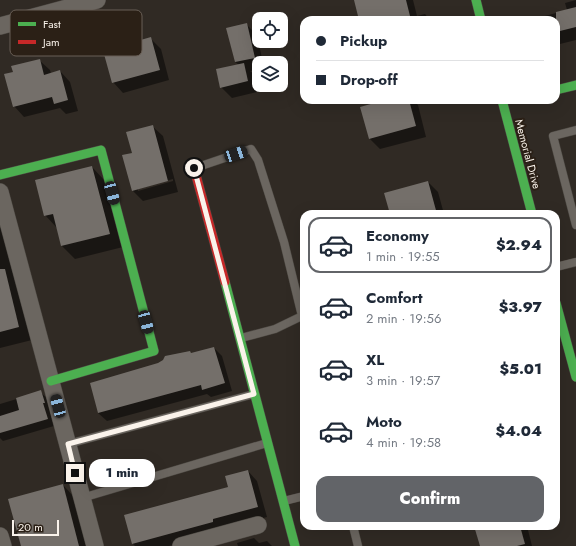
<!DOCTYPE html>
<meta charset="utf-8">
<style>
body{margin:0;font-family:Jost,sans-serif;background:#f6f6f7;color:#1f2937;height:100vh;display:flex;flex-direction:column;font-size:15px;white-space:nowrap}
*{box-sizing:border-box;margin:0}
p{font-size:13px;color:#747a83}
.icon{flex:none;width:22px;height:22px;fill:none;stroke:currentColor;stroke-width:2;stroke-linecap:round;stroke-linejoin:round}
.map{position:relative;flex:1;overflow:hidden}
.drawer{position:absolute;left:300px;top:210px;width:260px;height:320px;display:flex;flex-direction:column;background:#fff;border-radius:12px;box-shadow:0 4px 16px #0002}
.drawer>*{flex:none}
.guide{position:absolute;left:300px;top:16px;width:260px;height:88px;border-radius:12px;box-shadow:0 4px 16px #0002;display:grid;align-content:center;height:88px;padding:0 16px;background:#fff}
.fabs{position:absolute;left:252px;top:12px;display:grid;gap:8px}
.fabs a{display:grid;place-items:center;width:36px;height:36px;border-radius:8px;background:#fff;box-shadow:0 4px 16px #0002;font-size:20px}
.scale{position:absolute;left:12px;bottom:10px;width:47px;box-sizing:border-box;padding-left:4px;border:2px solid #faf3eb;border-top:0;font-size:11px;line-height:14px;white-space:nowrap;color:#faf3eb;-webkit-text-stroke:3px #2b2016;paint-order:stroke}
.end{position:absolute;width:18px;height:18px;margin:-9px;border:5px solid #faf3eb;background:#111;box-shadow:0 0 0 2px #111}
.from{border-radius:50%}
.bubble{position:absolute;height:28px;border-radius:12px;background:#fff;box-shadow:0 4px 16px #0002;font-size:13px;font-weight:800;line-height:28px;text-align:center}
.car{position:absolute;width:12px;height:24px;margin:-12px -6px;border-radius:5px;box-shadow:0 0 3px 1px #0007;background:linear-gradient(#222 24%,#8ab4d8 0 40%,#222 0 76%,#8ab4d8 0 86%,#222 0)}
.guide b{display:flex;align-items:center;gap:14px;height:38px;font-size:15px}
.guide b+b{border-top:1px solid #e0e1e3}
.guide i{width:10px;height:10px;background:#1f2937}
ul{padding:7px 0 0;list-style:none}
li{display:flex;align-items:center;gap:12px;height:56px;margin:0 8px 6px;padding:0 8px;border:2px solid transparent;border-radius:12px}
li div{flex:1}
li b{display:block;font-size:15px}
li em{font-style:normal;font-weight:800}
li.selected{border-color:#626468}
li>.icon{width:36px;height:36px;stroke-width:1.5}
.button{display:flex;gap:8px;margin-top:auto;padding:8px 16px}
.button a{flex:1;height:46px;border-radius:12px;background:#626468;color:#fff;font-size:16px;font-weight:800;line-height:46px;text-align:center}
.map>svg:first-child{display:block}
.shadow{fill:#0007;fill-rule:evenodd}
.building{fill:#746f6a}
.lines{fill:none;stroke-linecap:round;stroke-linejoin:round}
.lane-casing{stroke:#4c4842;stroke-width:9}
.street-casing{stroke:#4c4842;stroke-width:18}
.fast-casing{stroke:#4c4842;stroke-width:10}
.jam-casing{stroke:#4c4842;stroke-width:10}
.lane{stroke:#6b6660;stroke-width:8}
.street{stroke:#6b6660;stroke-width:17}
.fast{stroke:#4caf50;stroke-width:9}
.jam{stroke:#c62828;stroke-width:9}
.route{stroke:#faf3eb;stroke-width:5}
.labels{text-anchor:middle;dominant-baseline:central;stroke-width:4;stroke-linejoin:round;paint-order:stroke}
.street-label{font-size:11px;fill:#faf3eb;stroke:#2b2016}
.key{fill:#2b2016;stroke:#695f56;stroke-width:1}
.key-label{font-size:11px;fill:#faf3eb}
</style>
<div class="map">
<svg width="576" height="546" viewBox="0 0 576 546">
<rect width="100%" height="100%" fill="#302a24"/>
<g class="shadow">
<polygon points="355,0 413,0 417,16 425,14 430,20 360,20"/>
<polygon points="576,0 576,40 560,44 556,40 556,20 546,20 545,16 567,10 565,3"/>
<polygon points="246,24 257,35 263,63 259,63 259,69 250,71 254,74 257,92 232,98 221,87 239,65 235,62"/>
<polygon points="112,34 123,44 123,46 150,38 161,49 169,80 123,93 113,82"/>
<polygon points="39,60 50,70 51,74 60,71 70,82 78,111 66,114 60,108 24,117 14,106 14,72"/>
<polygon points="382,100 413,100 418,105 426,137 380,149 370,139 361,107 382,102"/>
<path d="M 152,126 L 163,136 L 178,192 L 143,201 L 133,191 L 123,156 L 133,153 ZM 173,179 L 173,181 L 138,191 L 138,189 Z"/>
<polygon points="92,167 105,181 123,247 75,259 62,246 57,228 45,215"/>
<polygon points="428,182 438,192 444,214 391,214"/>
<polygon points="0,210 32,340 0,348"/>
<polygon points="214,348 222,356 232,391 211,397 207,394 107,421 98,413 158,364 190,352 192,354"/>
<polygon points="40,392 47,398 51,410 50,410 54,426 3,441 0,438 0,404"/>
<polygon points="248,471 257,481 267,517 222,529 222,531 169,546 135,546 133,544 126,516 229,487"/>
<polygon points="63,485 75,498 88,546 22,546"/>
<polygon points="476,526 527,526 532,546 481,546"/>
<polygon points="254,538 259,543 267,541 272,546 238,546 237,543"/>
</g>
<g class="building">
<polygon points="354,0 406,0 411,20 359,20"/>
<polygon points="576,7 576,27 556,32 556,12"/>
<polygon points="247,23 255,58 235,62 226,28"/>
<polygon points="113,33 116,47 151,37 160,70 112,83 99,36"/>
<polygon points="40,59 44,75 60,70 68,100 54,104 52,97 13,107 4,74 13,72 11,66"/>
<polygon points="244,63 248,81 220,88 216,69"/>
<polygon points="385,100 409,100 416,126 369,139 360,107"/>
<polygon points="153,125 168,181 132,191 122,155 132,153 126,132"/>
<polygon points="92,166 110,234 61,246 53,214 44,216 35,180"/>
<polygon points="428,181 437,214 390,214 384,193"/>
<polygon points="0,269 5,269 19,327 0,332"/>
<polygon points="214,347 225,383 202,390 201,385 98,413 90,383 158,363 163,360 165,356 190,351 191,353"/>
<polygon points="41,390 45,403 43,403 48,419 0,433 0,416 19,410 16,398"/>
<polygon points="248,470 258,507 213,519 213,522 132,544 124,515 228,487 225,476"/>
<polygon points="63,484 79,546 21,546 8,499"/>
<polygon points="474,526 520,526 525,544 517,546 480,546"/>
</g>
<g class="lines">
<defs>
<g id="lane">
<polyline points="576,130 553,136 576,225"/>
<polyline points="195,168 251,149 258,160 284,242 302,316 275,329 241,338"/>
<polyline points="556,267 576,262"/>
<polyline points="68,444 254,394"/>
<polyline points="82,498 267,443"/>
<polyline points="284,501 304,496"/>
<polyline points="353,526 358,546"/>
</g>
<g id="street">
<polyline points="0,26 97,0"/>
<polyline points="0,192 95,546"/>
<polyline points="0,536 3,546"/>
<polyline points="181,546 258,525"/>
</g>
<g id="fast">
<polyline points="476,0 481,20"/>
<polyline points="556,90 576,85"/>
<polyline points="502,100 532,214"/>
<polyline points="0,175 101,150 154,351 51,381"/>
<polyline points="225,282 295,546"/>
<polyline points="556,303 576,377"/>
</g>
<polyline id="jam" points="194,168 225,282"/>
</defs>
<use href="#lane" class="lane-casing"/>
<use href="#street" class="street-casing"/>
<use href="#fast" class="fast-casing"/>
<use href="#jam" class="jam-casing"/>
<use href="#lane" class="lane"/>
<use href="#street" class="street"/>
<use href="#fast" class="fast"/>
<use href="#jam" class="jam"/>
</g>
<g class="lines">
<polyline class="route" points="75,473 68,444 254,394 194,168"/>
</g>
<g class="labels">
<g class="street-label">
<text transform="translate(528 154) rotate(75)">Memorial Drive</text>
</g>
</g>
<rect x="10" y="10" width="132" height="46" rx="6" class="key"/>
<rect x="18" y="22" width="18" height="4" fill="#4caf50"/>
<rect x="18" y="40" width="18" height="4" fill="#c62828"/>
<g class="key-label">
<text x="43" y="28">Fast</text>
<text x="43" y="46">Jam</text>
</g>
</svg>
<div class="fabs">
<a><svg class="icon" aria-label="locate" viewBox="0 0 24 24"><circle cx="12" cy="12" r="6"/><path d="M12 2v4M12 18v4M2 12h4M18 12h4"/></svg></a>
<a><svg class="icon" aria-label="layers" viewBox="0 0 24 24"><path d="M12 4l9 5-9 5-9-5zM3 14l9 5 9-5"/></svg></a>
</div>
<div class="scale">20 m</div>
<i class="end from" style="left:194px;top:168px"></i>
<i class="end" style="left:75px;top:473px"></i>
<div class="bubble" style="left:89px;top:459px;width:66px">1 min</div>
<i class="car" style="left:236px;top:154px;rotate:72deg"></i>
<i class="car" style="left:112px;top:193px;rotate:165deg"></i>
<i class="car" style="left:146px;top:322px;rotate:165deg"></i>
<i class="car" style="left:58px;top:406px;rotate:345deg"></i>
<div class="guide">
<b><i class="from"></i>Pickup</b>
<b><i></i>Drop-off</b>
</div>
<section class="drawer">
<ul>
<li class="selected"><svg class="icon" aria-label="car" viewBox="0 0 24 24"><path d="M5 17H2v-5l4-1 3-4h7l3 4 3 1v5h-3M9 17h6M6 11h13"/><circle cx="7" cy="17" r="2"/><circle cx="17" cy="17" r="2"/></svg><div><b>Economy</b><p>1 min · 19:55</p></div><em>$2.94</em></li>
<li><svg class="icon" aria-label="car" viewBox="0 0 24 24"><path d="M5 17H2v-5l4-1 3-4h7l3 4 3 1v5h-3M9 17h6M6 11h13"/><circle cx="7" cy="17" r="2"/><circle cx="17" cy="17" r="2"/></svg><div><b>Comfort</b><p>2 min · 19:56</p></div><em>$3.97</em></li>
<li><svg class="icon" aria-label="car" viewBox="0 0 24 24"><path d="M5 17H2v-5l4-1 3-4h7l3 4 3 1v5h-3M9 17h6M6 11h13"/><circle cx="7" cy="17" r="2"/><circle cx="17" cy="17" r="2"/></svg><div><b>XL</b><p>3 min · 19:57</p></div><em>$5.01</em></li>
<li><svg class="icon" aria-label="car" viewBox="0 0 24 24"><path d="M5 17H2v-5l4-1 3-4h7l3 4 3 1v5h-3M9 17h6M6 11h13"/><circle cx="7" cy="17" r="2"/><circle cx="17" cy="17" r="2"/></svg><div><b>Moto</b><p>4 min · 19:58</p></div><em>$4.04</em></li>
</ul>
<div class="button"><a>Confirm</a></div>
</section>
</div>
